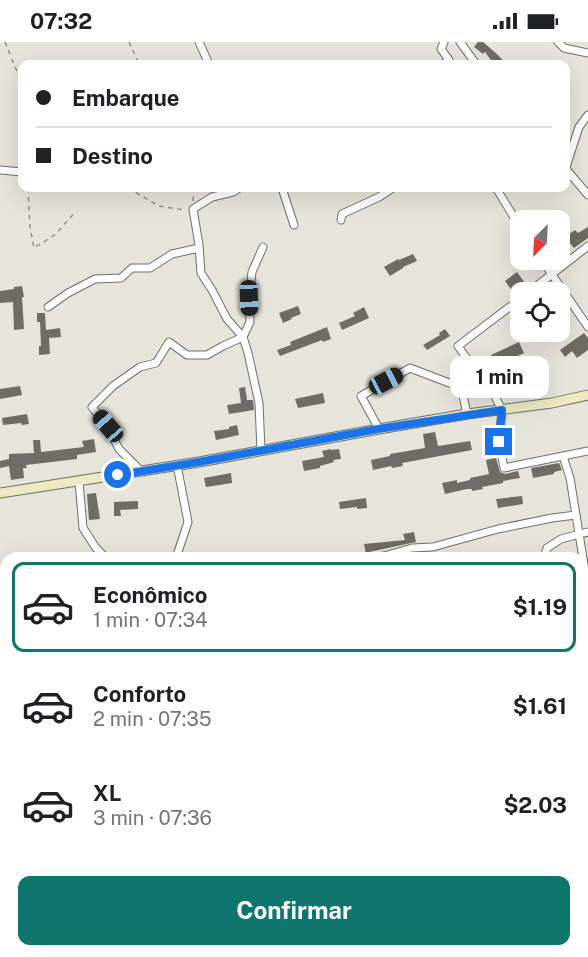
<!DOCTYPE html>
<html lang="pt">
<meta charset="utf-8">
<style>
body{margin:0;font-family:"Public Sans",sans-serif;background:#f2f2f2;color:#202124;height:100vh;display:flex;flex-direction:column;font-size:22px;white-space:nowrap}
*{box-sizing:border-box;margin:0}
p{font-size:20px;color:#757577}
.icon{flex:none;width:33px;height:33px;fill:none;stroke:currentColor;stroke-width:2;stroke-linecap:round;stroke-linejoin:round}
.map{position:relative;flex:1;overflow:hidden}
.panel{position:absolute;left:0px;top:510px;width:588px;height:405px;display:flex;flex-direction:column;background:#fff;border-radius:18px 18px 0 0;box-shadow:0 6px 24px #0002}
.panel>*{flex:none}
.top-card{position:absolute;left:18px;top:18px;width:552px;height:132px;border-radius:12px;box-shadow:0 6px 24px #0002;display:grid;align-content:center;height:132px;padding:0 18px;background:#fff}
.needle{width:39px;rotate:204deg}
.buttons{position:absolute;left:510px;top:168px;display:grid;gap:12px}
.buttons a{display:grid;place-items:center;width:60px;height:60px;border-radius:12px;background:#fff;box-shadow:0 6px 24px #0002;font-size:30px}
.end{position:absolute;width:27px;height:27px;margin:-14px;border:8px solid #1a73e8;background:#fff;box-shadow:0 0 0 3px #fff}
.from{border-radius:50%}
.bubble{position:absolute;height:42px;border-radius:12px;background:#fff;box-shadow:0 6px 24px #0002;font-size:20px;font-weight:700;line-height:42px;text-align:center}
.car{position:absolute;width:18px;height:36px;margin:-18px -9px;border-radius:8px;box-shadow:0 0 4px 2px #0007;background:linear-gradient(#222 24%,#8ab4d8 0 40%,#222 0 76%,#8ab4d8 0 86%,#222 0)}
.top-card b{display:flex;align-items:center;gap:21px;height:57px;font-size:22px}
.top-card b+b{border-top:2px solid #e0e0e0}
.top-card i{width:15px;height:15px;background:#202124}
ul{padding:10px 0 0;list-style:none}
li{display:flex;align-items:center;gap:18px;height:90px;margin:0 12px 9px;padding:0 6px;border:3px solid transparent;border-radius:12px}
li div{flex:1}
li b{display:block;font-size:22px}
li em{font-style:normal;font-weight:700}
li.current{border-color:#0f766e}
li>.icon{width:54px;height:54px;stroke-width:1.5}
.action{display:flex;gap:12px;margin-top:auto;padding:12px 18px}
.action a{flex:1;height:69px;border-radius:12px;background:#0f766e;color:#fff;font-size:24px;font-weight:700;line-height:69px;text-align:center}
.status{display:flex;justify-content:space-between;align-items:center;height:42px;padding:0 30px;background:#fff;direction:ltr}
.status svg{height:16px;fill:currentColor}
.map>svg:first-child{display:block}
.building{fill:#6d6d65}
.lines{fill:none;stroke-linecap:round;stroke-linejoin:round}
.street-casing{stroke:#706f68;stroke-width:9}
.secondary-casing{stroke:#706f68;stroke-width:11}
.path{stroke:#91918a;stroke-width:1.5;stroke-dasharray:4.5 4.5;stroke-linecap:butt}
.street{stroke:#fff;stroke-width:7}
.secondary{stroke:#ece9c3;stroke-width:9}
.route{stroke:#1a73e8;stroke-width:8}
</style>
<div class="status"><b>07:32</b><svg viewBox="0 0 49 12"><path d="M0 12V9h3v3zM5 12V6h3v6zM10 12V3h3v9zM15 12V0h3v12zM26 1h20v11H26zM47 4h2v5h-2z"/></svg></div>
<div class="map">
<svg width="588" height="915" viewBox="0 0 588 915">
<rect width="100%" height="100%" fill="#e5e5dc"/>
<g class="building">
<polygon points="478,0 483,0 498,13 506,22 494,22 485,10 483,12 474,5"/>
<polygon points="588,185 588,196 574,206 565,195 575,188 578,191"/>
<polygon points="413,212 417,219 403,225 403,226 390,234 384,225 398,217 399,218"/>
<polygon points="517,230 525,241 513,250 505,239"/>
<polygon points="22,244 24,255 22,255 24,287 14,288 13,260 0,261 0,249 14,247 14,245"/>
<polygon points="298,264 301,272 291,276 292,277 283,281 279,271"/>
<polygon points="364,265 369,276 342,288 339,281 355,274 353,271"/>
<polygon points="37,271 45,271 46,288 60,286 61,295 49,296 50,312 39,313 39,304 41,304 40,280 37,280"/>
<polygon points="327,285 331,297 323,300 322,298 280,314 277,308 291,303 290,300"/>
<polygon points="445,287 450,294 427,308 423,303 440,293 439,291"/>
<polygon points="584,291 588,296 588,308 577,316 572,309 565,315 560,308"/>
<polygon points="519,300 524,311 498,323 502,338 494,340 489,322 484,324 481,319 491,314 491,313"/>
<polygon points="20,344 22,353 0,357 0,347"/>
<polygon points="245,345 247,358 253,358 254,368 229,372 227,363 241,361 239,346"/>
<polygon points="323,351 325,361 298,366 295,357"/>
<polygon points="27,372 29,382 22,383 21,381 3,383 2,376"/>
<polygon points="237,383 239,393 216,398 214,389 229,387 229,385"/>
<polygon points="435,390 438,404 470,399 472,408 402,421 403,424 392,426 391,424 373,428 371,418 390,414 390,412 425,406 423,392"/>
<polygon points="94,397 96,410 77,413 77,417 26,423 27,426 23,426 24,436 11,438 9,424 0,426 0,419 9,417 9,412 34,411 33,398 40,398 41,410 84,405 82,399"/>
<polygon points="331,407 331,408 339,407 341,417 333,418 334,420 320,424 320,426 304,429 302,419 324,415 322,409"/>
<polygon points="496,416 500,430 505,432 518,429 520,436 503,439 503,441 482,445 483,447 472,449 472,447 467,447 445,452 442,441 457,438 457,441 470,438 470,436 489,432 486,418"/>
<polygon points="559,421 562,428 554,430 554,432 533,436 531,426"/>
<polygon points="231,431 232,441 206,445 204,436"/>
<polygon points="96,451 100,477 89,478 87,452"/>
<polygon points="522,454 523,462 498,466 496,457"/>
<polygon points="366,456 367,466 357,467 357,465 340,467 339,460"/>
<polygon points="138,459 138,467 120,468 121,474 114,474 114,460"/>
<polygon points="414,490 416,500 369,510 366,513 364,502 405,498 403,492"/>
</g>
<g class="lines">
<defs>
<g id="street">
<polyline points="199,0 209,22"/>
<polyline points="460,0 476,22"/>
<polyline points="558,0 564,6 588,11"/>
<polyline points="443,22 449,18 441,7 444,0"/>
<polyline points="566,125 579,85 588,73"/>
<polyline points="566,127 588,153"/>
<polyline points="0,128 22,130"/>
<polyline points="282,146 294,183"/>
<polyline points="496,146 520,185"/>
<polyline points="341,178 342,172 379,155 393,146"/>
<polyline points="542,218 588,285"/>
<polyline points="529,250 588,204"/>
<polyline points="520,257 458,304 468,318 488,341 502,368 499,400 504,426 588,409"/>
<polyline points="48,265 68,251 95,237 121,236 132,226 150,226 172,212 199,206"/>
<polyline points="379,387 361,354 410,326 452,342 462,349 467,372"/>
<polyline points="261,409 259,361 248,311 243,295 250,280 249,256 252,230 263,205"/>
<polyline points="563,414 570,436 588,547"/>
<polyline points="141,429 119,407 107,384 92,365 113,344 140,325 156,321 169,300 187,313 207,313 223,304 243,295 227,277 212,248 201,231 199,203 193,167 212,155 233,150 239,146"/>
<polyline points="79,439 83,486 96,506 106,516"/>
<polyline points="176,516 188,480 177,423"/>
<polyline points="370,516 384,514 412,506 433,505 498,487 552,476 576,473"/>
<polyline points="544,516 547,506 561,497 588,490"/>
<polyline points="582,566 585,555"/>
<polyline points="0,581 6,580"/>
<polyline points="582,606 588,636"/>
<polyline points="0,647 6,647"/>
<polyline points="582,652 588,651"/>
<polyline points="582,740 588,738"/>
<polyline points="582,829 588,826"/>
<polyline points="496,909 498,915"/>
</g>
<polyline id="secondary" points="0,451 199,420 379,387 467,372 552,361 588,353"/>
</defs>
<use href="#street" class="street-casing"/>
<use href="#secondary" class="secondary-casing"/>
<g class="path">
<polyline points="5,0 20,37 22,47"/>
<polyline points="129,0 139,22"/>
<polyline points="28,146 30,185 34,206 56,192 76,169"/>
<polyline points="128,146 159,164 184,168"/>
<polyline points="193,159 194,146"/>
<polyline points="17,909 18,915"/>
</g>
<use href="#street" class="street"/>
<use href="#secondary" class="secondary"/>
</g>
<g class="lines">
<polyline class="route" points="118,433 199,420 378,387 502,368 499,400"/>
</g>
</svg>
<div class="buttons">
<a><svg class="needle" viewBox="-14 -14 28 28"><path d="M0-13l5 13h-10z" fill="#e53935"/><path d="M0 13l5-13h-10z" fill="#757577"/></svg></a>
<a><svg class="icon" aria-label="locate" viewBox="0 0 24 24"><circle cx="12" cy="12" r="6"/><path d="M12 2v4M12 18v4M2 12h4M18 12h4"/></svg></a>
</div>
<i class="end from" style="left:118px;top:433px"></i>
<i class="end" style="left:499px;top:400px"></i>
<div class="bubble" style="left:450px;top:314px;width:99px">1 min</div>
<i class="car" style="left:249px;top:256px;rotate:178deg"></i>
<i class="car" style="left:386px;top:339px;rotate:62deg"></i>
<i class="car" style="left:108px;top:384px;rotate:319deg"></i>
<div class="top-card">
<b><i class="from"></i>Embarque</b>
<b><i></i>Destino</b>
</div>
<section class="panel">
<ul>
<li class="current"><svg class="icon" aria-label="car" viewBox="0 0 24 24"><path d="M5 17H2v-5l4-1 3-4h7l3 4 3 1v5h-3M9 17h6M6 11h13"/><circle cx="7" cy="17" r="2"/><circle cx="17" cy="17" r="2"/></svg><div><b>Econômico</b><p>1 min · 07:34</p></div><em>$1.19</em></li>
<li><svg class="icon" aria-label="car" viewBox="0 0 24 24"><path d="M5 17H2v-5l4-1 3-4h7l3 4 3 1v5h-3M9 17h6M6 11h13"/><circle cx="7" cy="17" r="2"/><circle cx="17" cy="17" r="2"/></svg><div><b>Conforto</b><p>2 min · 07:35</p></div><em>$1.61</em></li>
<li><svg class="icon" aria-label="car" viewBox="0 0 24 24"><path d="M5 17H2v-5l4-1 3-4h7l3 4 3 1v5h-3M9 17h6M6 11h13"/><circle cx="7" cy="17" r="2"/><circle cx="17" cy="17" r="2"/></svg><div><b>XL</b><p>3 min · 07:36</p></div><em>$2.03</em></li>
</ul>
<div class="action"><a>Confirmar</a></div>
</section>
</div>
